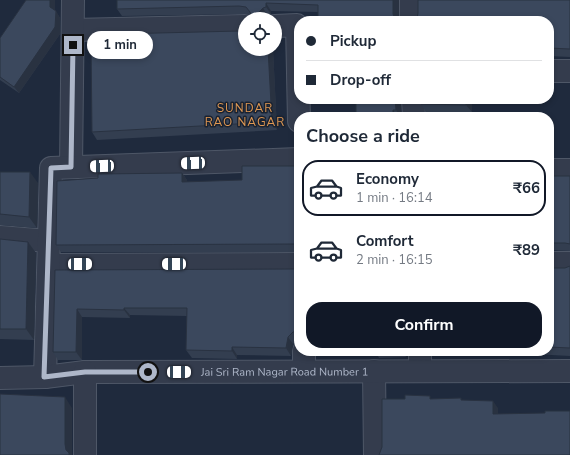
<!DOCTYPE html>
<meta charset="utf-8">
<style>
body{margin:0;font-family:"Nunito Sans",sans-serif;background:#f6f6f7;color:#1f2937;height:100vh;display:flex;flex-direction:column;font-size:15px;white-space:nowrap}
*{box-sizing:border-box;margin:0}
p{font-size:13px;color:#747a83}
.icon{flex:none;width:22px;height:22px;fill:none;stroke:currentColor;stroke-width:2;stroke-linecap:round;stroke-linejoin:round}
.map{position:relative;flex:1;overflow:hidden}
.drawer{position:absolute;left:294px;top:112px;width:260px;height:244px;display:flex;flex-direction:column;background:#fff;border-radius:16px;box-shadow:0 2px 6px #0003}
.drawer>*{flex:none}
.guide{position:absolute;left:294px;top:16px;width:260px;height:88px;border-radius:16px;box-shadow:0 2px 6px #0003;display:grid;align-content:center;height:88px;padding:0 12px;background:#fff}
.controls{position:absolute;left:238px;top:12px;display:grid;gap:8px}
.controls a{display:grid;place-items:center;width:44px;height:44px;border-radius:50%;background:#fff;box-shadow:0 2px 6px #0003;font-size:20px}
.end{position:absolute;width:18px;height:18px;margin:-9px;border:5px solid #aeb7c9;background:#111;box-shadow:0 0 0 2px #111}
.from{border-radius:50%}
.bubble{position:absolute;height:28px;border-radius:14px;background:#fff;box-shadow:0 2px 6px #0003;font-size:13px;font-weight:700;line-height:28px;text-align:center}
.car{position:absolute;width:12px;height:24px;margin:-12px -6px;border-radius:5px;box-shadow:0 0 3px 1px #0007;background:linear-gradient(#fff 24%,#345 0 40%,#fff 0 76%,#345 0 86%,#fff 0)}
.guide b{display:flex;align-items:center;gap:14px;height:38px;font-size:15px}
.guide b+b{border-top:1px solid #e0e1e3}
.guide i{width:10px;height:10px;background:#1f2937}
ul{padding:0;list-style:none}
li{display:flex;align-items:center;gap:12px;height:56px;margin:0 8px 6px;padding:0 4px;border:2px solid transparent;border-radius:16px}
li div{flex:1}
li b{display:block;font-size:15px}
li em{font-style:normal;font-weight:700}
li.current{border-color:#111827}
li>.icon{width:36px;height:36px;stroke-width:1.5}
h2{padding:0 12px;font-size:18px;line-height:48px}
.button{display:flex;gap:8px;margin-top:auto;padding:8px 12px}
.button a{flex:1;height:46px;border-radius:16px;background:#111827;color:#fff;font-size:16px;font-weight:700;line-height:46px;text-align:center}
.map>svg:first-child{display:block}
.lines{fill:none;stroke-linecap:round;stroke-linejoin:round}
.minor-casing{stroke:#4e5767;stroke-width:24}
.minor{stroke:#343c4d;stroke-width:22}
.wall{fill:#333e50}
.shaded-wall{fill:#293241}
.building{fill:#3b485d;stroke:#293241}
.route{stroke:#aeb7c9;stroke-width:5}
.labels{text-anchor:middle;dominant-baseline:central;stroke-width:3;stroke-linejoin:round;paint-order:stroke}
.street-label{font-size:11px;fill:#aeb7c9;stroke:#192231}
.neighbourhood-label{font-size:12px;letter-spacing:1px;fill:#df9853;stroke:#192231}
</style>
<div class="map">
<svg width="570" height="455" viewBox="0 0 570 455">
<rect width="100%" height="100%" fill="#1f2a3d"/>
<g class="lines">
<defs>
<g id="minor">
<polyline points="411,0 411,21"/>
<polyline points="275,26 297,25 299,121"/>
<polyline points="73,30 245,26"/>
<polyline points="549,71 570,71"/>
<polyline points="413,99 414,117"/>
<polyline points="71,167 73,0"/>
<polyline points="549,170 570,170"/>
<polyline points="0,237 48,241"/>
<polyline points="549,263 570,263"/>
<polyline points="49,265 299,264"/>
<polyline points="304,351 304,371"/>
<polyline points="420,351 420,371"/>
<polyline points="374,371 375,455"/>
<polyline points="45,377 51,168 299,159"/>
<path id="s1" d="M 0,378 L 45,377 L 85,372 L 570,371"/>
<polyline points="85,455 85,372"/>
</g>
</defs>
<use href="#minor" class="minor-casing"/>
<use href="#minor" class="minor"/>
</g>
<g class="wall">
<polygon points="117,0 399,0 399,21 318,12 271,11 271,14 268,16 265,19 252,19 251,15 245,14 122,16 117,9"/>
<polygon points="570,0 570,57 549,56 549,21 417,19 418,13"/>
<polygon points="55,10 60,18 60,34 19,93 0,80 0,38"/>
<polygon points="240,31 245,49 273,49 277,130 97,140 92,132 117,43"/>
<polygon points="401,99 401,117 356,117"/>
<polygon points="420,99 472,99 472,112 426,112 421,104"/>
<polygon points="299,166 299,252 61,252 56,245 182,173 187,180 187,182 242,180"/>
<polygon points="0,172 38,183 37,228 0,225"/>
<polygon points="549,176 570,176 570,251 549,250"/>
<polygon points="0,239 28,242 36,253 34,340 0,339"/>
<polygon points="570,266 570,356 533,354 531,352 478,352 478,353 432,354 431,351 549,351 549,268 565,268"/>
<polygon points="299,267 299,340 293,344 291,356 237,355 237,359 192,358 186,350 187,316 130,315 130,318 82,317 82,360 58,360 53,352 55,270 294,269"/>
<polygon points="314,351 408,351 406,357 379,358 377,354 316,354"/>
</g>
<g class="shaded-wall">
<polygon points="50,0 55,0 55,14 50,7"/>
<polygon points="393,0 399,0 399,21 396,21 395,19 393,14"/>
<polygon points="266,3 271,11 271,14 266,7"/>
<polygon points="263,8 268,16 265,19 257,19 258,13"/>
<polygon points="56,11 60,18 60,34 19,93 14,87"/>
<polygon points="268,49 273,49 277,130 272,122"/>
<polygon points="395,99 401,99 401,117 396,110"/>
<polygon points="466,99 472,99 472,112 466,105"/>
<polygon points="393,110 398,117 393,117"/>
<polygon points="30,172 38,183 37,228 29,217"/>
<polygon points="182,173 187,180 187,190 182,182"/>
<polygon points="28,242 36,253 34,340 26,329"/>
<polygon points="124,308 130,315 130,318 124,310"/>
<polygon points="77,309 82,317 82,360 76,352"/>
<polygon points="288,337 293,344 291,356 286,348"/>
<polygon points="232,347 237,355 237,359 232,351"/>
<polygon points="402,351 408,351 406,357"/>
<polygon points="65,397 72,408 72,455 69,455 66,450 65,444"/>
<polygon points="493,401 498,408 498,421 493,414"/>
</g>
<g class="building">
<polygon points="26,0 50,0 50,7 56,11 55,27 14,87 0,77 0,38"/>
<polygon points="117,0 393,0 393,14 395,19 396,21 318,21 318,5 266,3 266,7 263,8 258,13 257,19 252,19 252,18 250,12 246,7 239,6 117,9"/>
<polygon points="418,0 570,0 570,49 549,48 549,21 415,21 417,19 418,13"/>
<polygon points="245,29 245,49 268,49 272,122 92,132 91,43 117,43 117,34 240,31"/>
<polygon points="356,99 395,99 396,110 393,110 393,117 356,117"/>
<polygon points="420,99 466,99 466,105 421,104"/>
<polygon points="242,166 299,166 299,245 294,244 56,245 57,181 98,178 98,174 182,173 182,182 242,180"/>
<polygon points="0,172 30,172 29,217 0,214"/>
<polygon points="549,176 570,176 570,244 565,243 549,243"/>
<polygon points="0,239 28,242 26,329 0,329"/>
<polygon points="570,266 570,348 549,347 549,268 565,268"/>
<polygon points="299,267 299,331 293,332 288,337 286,348 232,347 232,351 186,350 187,308 124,308 124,310 77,309 76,352 53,352 55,270 294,269"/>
<polygon points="0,394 65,397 65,444 66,450 69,453 69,455 0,455"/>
<polygon points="405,395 430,396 430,399 461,398 461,400 493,401 493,414 545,413 545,411 570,411 570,455 379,455 382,447 382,399 405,399"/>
</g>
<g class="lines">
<polyline class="route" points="73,45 71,167 51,168 44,377 85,372 148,372"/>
</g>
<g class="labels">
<g class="street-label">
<text stroke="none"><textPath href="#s1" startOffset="285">Jai Sri Ram Nagar Road Number 1</textPath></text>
</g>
<g class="neighbourhood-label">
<text x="245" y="108">SUNDAR<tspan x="245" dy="14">RAO NAGAR</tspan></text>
</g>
</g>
</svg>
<div class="controls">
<a><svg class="icon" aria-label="locate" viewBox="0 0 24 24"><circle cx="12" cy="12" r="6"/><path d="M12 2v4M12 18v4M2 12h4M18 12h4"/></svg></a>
</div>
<i class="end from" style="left:148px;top:372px"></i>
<i class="end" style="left:73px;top:45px"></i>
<div class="bubble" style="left:87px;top:31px;width:66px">1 min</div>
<i class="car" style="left:193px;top:163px;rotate:268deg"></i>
<i class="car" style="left:102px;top:166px;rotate:268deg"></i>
<i class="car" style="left:80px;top:264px;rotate:90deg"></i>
<i class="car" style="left:174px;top:264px;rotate:270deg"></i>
<i class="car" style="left:179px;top:372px;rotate:90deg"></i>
<div class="guide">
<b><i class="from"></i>Pickup</b>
<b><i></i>Drop-off</b>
</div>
<section class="drawer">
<h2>Choose a ride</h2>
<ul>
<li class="current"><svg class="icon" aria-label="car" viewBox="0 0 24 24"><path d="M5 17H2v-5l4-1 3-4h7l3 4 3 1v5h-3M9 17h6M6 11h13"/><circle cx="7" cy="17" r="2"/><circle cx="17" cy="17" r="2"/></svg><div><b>Economy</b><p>1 min · 16:14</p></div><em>₹66</em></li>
<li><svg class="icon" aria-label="car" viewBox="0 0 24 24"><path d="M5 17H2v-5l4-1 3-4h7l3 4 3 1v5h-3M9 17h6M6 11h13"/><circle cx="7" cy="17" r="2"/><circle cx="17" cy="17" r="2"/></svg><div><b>Comfort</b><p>2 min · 16:15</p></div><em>₹89</em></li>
</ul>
<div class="button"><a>Confirm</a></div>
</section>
</div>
